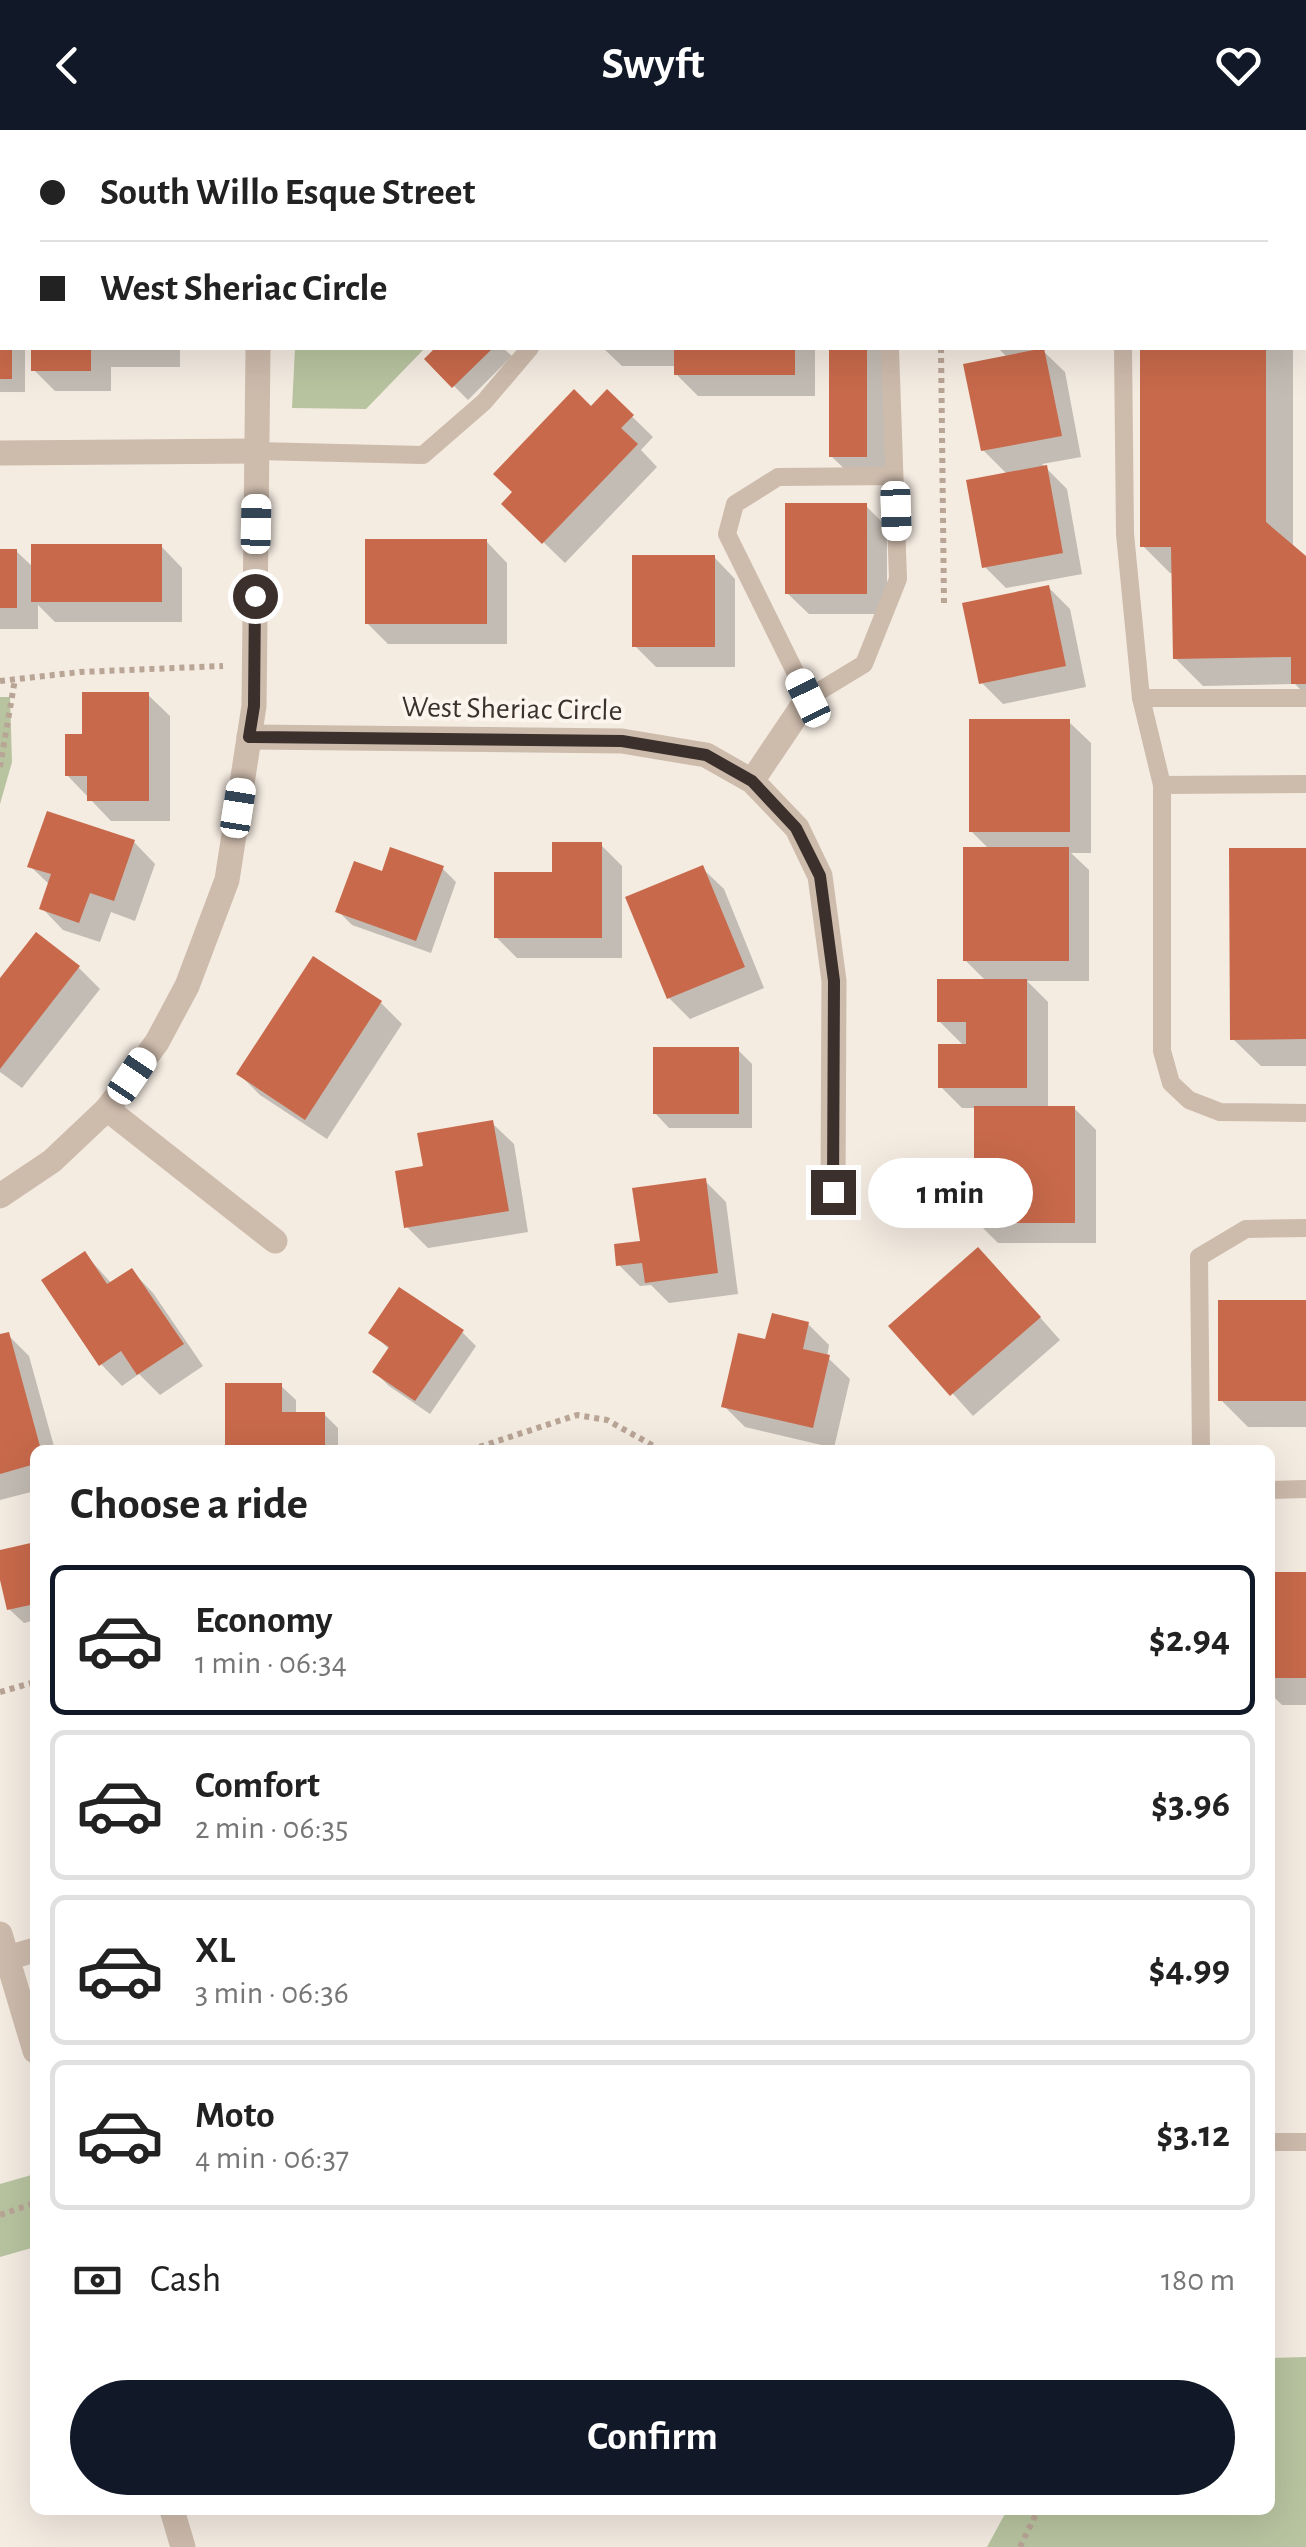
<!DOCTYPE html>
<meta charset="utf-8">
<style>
body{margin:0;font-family:"Alegreya Sans",sans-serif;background:#f2f2f2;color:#222;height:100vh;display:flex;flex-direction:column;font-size:38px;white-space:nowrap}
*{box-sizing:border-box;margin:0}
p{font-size:32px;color:#767676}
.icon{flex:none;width:55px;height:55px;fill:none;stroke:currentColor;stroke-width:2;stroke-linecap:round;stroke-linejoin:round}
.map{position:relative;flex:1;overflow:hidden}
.sheet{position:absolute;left:30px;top:1315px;width:1245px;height:1070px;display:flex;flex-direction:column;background:#fff;border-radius:15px;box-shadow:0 10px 40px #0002}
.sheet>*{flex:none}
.guide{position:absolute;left:0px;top:0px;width:1308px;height:220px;box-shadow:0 10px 40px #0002;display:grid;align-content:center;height:220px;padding:0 40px;background:#fff}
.end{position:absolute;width:45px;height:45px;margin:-22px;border:12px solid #3b302b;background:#fff;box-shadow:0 0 0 5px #fff}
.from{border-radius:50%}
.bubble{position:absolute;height:70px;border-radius:35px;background:#fff;box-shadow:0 10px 40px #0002;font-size:32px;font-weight:700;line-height:70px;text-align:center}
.car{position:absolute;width:30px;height:60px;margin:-30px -15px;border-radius:12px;box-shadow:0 0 8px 2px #0007;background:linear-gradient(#fff 24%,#345 0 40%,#fff 0 76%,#345 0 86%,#fff 0)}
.guide b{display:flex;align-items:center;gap:35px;height:95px;font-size:38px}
.guide b+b{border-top:2px solid #e0e0e0}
.guide i{width:25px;height:25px;background:#222}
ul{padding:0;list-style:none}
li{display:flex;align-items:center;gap:30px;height:150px;margin:0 20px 15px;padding:0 20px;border:5px solid #e0e0e0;border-radius:15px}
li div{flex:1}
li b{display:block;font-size:38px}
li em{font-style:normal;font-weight:700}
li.current{border-color:#111827}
li>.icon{width:90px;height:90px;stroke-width:1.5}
h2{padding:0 40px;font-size:45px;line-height:120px}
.pay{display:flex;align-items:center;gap:25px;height:110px;padding:0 40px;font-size:38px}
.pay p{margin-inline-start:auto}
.cta{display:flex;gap:20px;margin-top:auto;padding:20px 40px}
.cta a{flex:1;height:115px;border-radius:60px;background:#111827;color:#fff;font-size:40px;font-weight:700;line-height:115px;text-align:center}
header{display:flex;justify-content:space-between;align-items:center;height:130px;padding:0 40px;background:#111827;color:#fff;font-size:45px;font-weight:700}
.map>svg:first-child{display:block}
.green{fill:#b8c4a0}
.shadow{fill:#0003}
.building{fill:#c8694b}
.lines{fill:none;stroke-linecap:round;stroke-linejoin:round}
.path{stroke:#b9a596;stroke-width:6;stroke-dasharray:5 5;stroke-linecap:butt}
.lane{stroke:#cdbbac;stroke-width:18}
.street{stroke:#cdbbac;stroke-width:25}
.route{stroke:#3b302b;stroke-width:12}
.labels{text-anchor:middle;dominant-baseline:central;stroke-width:8;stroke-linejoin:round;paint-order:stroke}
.street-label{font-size:30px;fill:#3b302b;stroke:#fbf5ee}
</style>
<header><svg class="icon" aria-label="back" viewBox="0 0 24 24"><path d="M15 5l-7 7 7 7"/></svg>Swyft<svg class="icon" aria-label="heart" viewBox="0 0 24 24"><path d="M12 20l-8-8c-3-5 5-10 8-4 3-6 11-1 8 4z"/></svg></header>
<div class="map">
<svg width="1306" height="2417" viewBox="0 0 1306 2417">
<rect width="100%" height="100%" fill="#f4ebe1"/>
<g class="green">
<polygon points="295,218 425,218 366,279 292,278"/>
<polygon points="0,567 10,567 12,632 0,674"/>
<polygon points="35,2044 35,2117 0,2127 0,2054"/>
<polygon points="1306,2227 1306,2417 987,2417 1007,2380 1270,2380 1270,2228"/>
</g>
<g class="shadow">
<polygon points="0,190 2,190 2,218 25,218 25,262 0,262"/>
<polygon points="34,218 180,218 180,237 111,237 111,261 55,261 34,240"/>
<polygon points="438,218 503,218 512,226 468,270 427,229"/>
<polygon points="603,218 815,218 815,266 698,266 676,244 676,236 622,236"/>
<polygon points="831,218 887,218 887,347 853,347 831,326"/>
<polygon points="998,218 1040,218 1065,242 1081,327 1042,334 1067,359 1082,444 1006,458 985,437 1008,345 983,320 1008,228"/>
<polygon points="1143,218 1293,218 1293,419 1306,429 1306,565 1295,554 1203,556 1175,528 1174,443 1170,443 1143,416"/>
<polygon points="607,262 653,307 641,320 657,337 565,433 504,374"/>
<polygon points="866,376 887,397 887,484 809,484 787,463"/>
<polygon points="486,411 507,433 507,514 388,514 367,493"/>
<polygon points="161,416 182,438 182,492 55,492 38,475 38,499 0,499 0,421 16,421 34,438"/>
<polygon points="714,427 735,449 735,537 656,537 635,516"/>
<polygon points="1049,458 1070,479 1086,557 1003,574 982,553"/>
<polygon points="148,565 170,586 170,691 111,691 67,645 84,606"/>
<polygon points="1069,592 1091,613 1091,723 1071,723 1089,740 1089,851 1027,851 1048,872 1048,978 1074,978 1096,1000 1096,1113 998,1113 977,1092 977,978 962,978 941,957 964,916 939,891 986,851 965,830 989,719 971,701"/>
<polygon points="134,712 155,734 135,791 111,782 100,812 63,800 42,778 50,755 30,736"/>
<polygon points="601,715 622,736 622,828 517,828 496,807 554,745"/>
<polygon points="1306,720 1306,936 1261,936 1233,909"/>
<polygon points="442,738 456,752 431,823 352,795 338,781 383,744"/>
<polygon points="702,738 724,759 764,858 690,889 669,868"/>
<polygon points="79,838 100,859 22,958 0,942 0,852"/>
<polygon points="381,873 402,894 327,1009 260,965 239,944"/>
<polygon points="738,920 752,934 752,998 669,998 655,983"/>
<polygon points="492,993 514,1014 528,1102 428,1118 407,1097"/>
<polygon points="705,1051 726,1072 738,1164 669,1173 651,1155 640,1156 619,1135"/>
<polygon points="85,1124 112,1154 132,1141 153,1163 203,1236 160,1265 139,1244 122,1256 101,1234"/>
<polygon points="999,1141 1060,1210 973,1286 892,1196"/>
<polygon points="1306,1172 1306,1297 1248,1297 1221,1270"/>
<polygon points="808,1194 829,1215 827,1227 850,1249 834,1318 745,1297 724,1276 767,1212"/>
<polygon points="371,1202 462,1202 476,1216 430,1284 389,1256 375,1242 390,1220"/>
<polygon points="8,1205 29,1226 55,1320 35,1320 35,1361 0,1370 0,1207"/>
<polygon points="281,1256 296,1270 296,1284 324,1284 338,1298 338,1320 227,1320"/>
<polygon points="35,1415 35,1490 24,1493 9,1479 0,1439 0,1423"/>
<polygon points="1270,1445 1306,1445 1306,1575 1282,1575 1270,1563"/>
</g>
<g class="building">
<rect x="0" y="218" width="12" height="31"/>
<rect x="31" y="218" width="60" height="23"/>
<polygon points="435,218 493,218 452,258 424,229"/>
<rect x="674" y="218" width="121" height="27"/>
<rect x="829" y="218" width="38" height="109"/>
<polygon points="1044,218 1062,306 981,321 963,234"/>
<polygon points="1140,218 1266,218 1266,392 1306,426 1306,554 1291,554 1291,527 1173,529 1171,417 1140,417"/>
<polygon points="574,259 591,276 607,259 634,285 621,298 638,314 542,414 501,374 512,362 493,344"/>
<polygon points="1047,335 1063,423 982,438 966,350"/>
<rect x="785" y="373" width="82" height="91"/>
<rect x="365" y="409" width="122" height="85"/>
<rect x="31" y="414" width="131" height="58"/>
<rect x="0" y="419" width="17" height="59"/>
<rect x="632" y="425" width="83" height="92"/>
<polygon points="1049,455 1066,536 979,554 962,473"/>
<polygon points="82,562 149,562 149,671 87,671 87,646 65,646 65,604 82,604"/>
<rect x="969" y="589" width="101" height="113"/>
<polygon points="47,681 135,710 114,771 90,763 79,793 39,779 51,744 27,737"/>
<polygon points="552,712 602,712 602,808 494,808 494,742 552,742"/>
<polygon points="390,717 444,736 416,811 335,782 354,731 382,741"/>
<rect x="963" y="717" width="106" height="114"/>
<polygon points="1229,718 1306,718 1306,909 1230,910"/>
<polygon points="703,735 745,837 667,869 625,767"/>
<polygon points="36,802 80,836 0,939 0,848"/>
<polygon points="313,826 382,871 305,990 236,944"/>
<polygon points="937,849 1027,849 1027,958 938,958 938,914 966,914 966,892 937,892"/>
<rect x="653" y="917" width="86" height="67"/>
<rect x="974" y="976" width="101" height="117"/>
<polygon points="493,990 509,1081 404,1098 395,1041 423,1036 417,1003"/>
<polygon points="706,1048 718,1143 645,1153 642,1133 616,1136 614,1114 640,1111 632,1058"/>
<polygon points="978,1117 1041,1187 950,1266 888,1196"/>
<polygon points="85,1121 107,1154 132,1138 184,1214 137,1245 121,1221 99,1236 41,1150"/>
<polygon points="399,1157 464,1200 415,1271 372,1242 389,1217 368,1203"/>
<rect x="1218" y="1170" width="88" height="101"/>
<polygon points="772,1183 809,1192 803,1219 830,1225 813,1298 721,1277 738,1203 765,1209"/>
<polygon points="9,1202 41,1320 35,1320 35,1334 0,1344 0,1204"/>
<polygon points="225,1253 282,1253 282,1282 325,1282 325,1320 225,1320"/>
<polygon points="35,1412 35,1474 7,1480 0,1450 0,1420"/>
<rect x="1270" y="1442" width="36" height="106"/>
</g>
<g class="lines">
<g class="path">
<polyline points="1305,60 1306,60"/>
<polyline points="0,71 2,71"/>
<polyline points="0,104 2,104"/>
<polyline points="941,218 944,473"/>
<polyline points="0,551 80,542 223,536"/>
<polyline points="0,637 15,549"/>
<polyline points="470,1320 577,1285 607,1290 661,1320"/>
<polyline points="0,1562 35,1552"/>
<polyline points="0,2085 35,2073"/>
<polyline points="1020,2417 1038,2380"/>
</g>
<g class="lane">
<polyline points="1122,0 1122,2"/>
<polyline points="890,218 898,449 864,534 808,568 727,404 735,374 778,347 894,346"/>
<polyline points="1123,218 1125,404 1141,568 1306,568"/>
<polyline points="257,321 423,325 484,272 530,218"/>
<polyline points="1141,568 1162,655"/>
<polyline points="1306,654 1162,655 1162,921 1171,953 1189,970 1220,982 1306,983"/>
<polyline points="1201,1320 1199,1127 1246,1099 1306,1098"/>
<polyline points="1270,1360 1306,1359"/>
<polyline points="1270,2012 1306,2012"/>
</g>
<g class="street">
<polyline points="258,0 258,2"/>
<polyline points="0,323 257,321"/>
<polyline points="249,607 622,611 706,625 752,651 797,698 820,746 834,851 833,1062"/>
<polyline points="752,651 808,568"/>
<polyline points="107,979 275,1111"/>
<polyline points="0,1066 52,1031 107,979 132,946 157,912 187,856 227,750 254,576 258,218"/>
<polyline points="0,1804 35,1921"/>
<polyline points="7,1828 35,1820"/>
<polyline points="172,2380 183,2417"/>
</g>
</g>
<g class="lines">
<polyline class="route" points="255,466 254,576 249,607 622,611 706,625 752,651 796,698 820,746 834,851 833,1062"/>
</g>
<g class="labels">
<g class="street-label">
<text transform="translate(512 579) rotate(1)">West Sheriac Circle</text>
</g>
</g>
</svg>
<i class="end from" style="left:255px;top:466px"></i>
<i class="end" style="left:833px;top:1062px"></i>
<div class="bubble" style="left:868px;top:1028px;width:165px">1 min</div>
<i class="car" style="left:896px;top:381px;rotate:178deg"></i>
<i class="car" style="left:256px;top:394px;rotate:1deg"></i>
<i class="car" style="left:808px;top:568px;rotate:334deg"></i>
<i class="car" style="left:238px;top:678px;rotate:9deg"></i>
<i class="car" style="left:132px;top:946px;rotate:34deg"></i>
<div class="guide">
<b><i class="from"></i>South Willo Esque Street</b>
<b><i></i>West Sheriac Circle</b>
</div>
<section class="sheet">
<h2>Choose a ride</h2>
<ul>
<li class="current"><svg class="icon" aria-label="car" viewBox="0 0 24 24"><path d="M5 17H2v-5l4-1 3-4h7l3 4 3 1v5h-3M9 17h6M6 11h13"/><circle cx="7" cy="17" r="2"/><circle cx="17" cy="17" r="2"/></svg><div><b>Economy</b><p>1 min · 06:34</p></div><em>$2.94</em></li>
<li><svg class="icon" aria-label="car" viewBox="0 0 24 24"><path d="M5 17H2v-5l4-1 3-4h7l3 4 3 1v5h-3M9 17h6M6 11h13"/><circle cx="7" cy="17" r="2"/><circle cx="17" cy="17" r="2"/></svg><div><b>Comfort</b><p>2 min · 06:35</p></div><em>$3.96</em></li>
<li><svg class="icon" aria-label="car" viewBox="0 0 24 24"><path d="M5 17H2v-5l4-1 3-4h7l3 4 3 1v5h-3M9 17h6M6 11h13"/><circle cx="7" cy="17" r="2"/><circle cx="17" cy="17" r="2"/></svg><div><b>XL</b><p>3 min · 06:36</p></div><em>$4.99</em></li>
<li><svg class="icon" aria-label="car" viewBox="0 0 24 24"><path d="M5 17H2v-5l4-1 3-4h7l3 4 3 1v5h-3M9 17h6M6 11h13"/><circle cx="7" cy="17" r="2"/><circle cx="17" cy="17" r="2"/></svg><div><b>Moto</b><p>4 min · 06:37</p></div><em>$3.12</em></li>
</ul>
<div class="pay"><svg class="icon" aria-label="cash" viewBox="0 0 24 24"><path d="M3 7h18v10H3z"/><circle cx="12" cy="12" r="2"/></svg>Cash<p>180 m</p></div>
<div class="cta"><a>Confirm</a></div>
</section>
</div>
